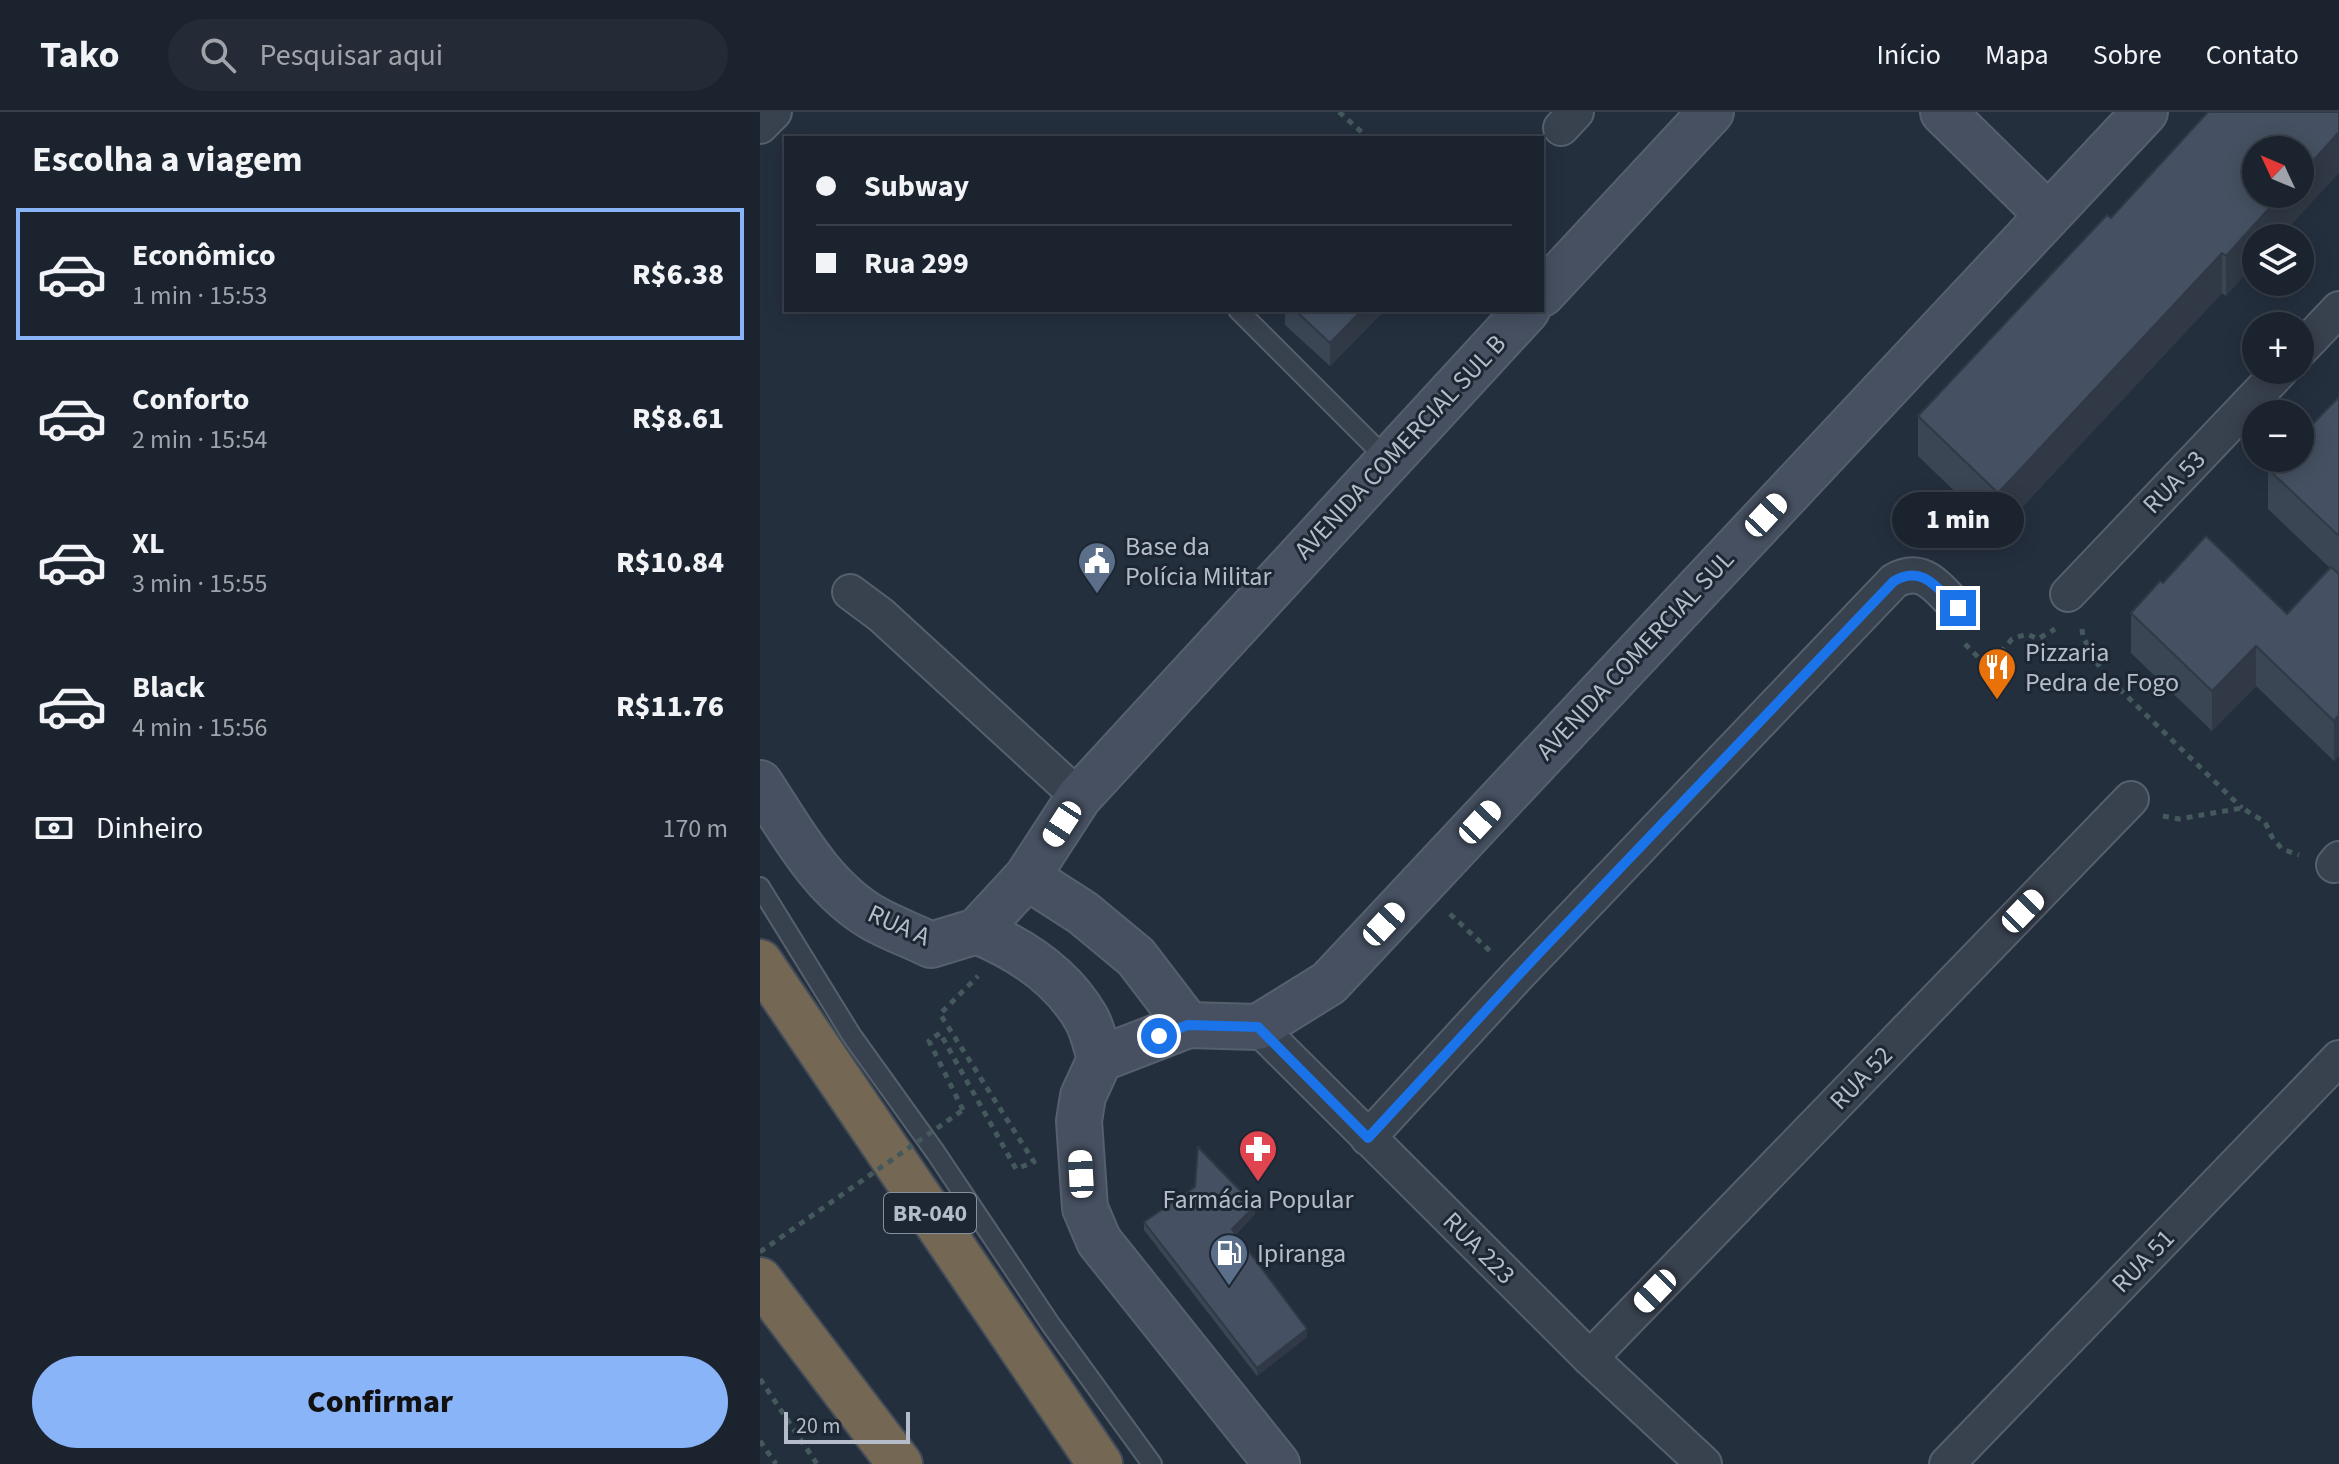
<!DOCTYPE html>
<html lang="pt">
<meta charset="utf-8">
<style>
body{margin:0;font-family:"Source Sans 3",sans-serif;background:#242b36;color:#f1f3f6;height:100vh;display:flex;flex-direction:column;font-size:30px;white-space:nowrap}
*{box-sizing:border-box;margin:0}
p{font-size:26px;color:#a0a4aa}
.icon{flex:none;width:44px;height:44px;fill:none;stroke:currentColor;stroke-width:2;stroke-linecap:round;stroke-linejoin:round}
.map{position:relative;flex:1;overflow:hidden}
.sheet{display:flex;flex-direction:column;background:#1b232e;width:760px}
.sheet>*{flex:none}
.guide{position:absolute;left:24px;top:24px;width:760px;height:176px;border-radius:0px;box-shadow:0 4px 20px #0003,0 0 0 2px #39404a;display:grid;align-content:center;height:176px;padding:0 32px;background:#1b232e}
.needle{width:52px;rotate:314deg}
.buttons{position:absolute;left:1482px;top:24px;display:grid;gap:16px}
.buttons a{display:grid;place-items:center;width:72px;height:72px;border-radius:50%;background:#1b232e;box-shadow:0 4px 20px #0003,0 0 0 2px #39404a;font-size:40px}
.scale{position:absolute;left:24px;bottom:20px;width:126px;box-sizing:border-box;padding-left:8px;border:4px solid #b4bcc9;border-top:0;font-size:22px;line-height:28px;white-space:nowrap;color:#b4bcc9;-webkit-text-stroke:6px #1d2633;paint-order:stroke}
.end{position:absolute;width:36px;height:36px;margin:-18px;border:10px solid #1a73e8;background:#fff;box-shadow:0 0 0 4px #fff}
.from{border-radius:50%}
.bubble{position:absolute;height:56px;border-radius:28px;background:#1b232e;box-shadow:0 4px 20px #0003,0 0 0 2px #39404a;font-size:26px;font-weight:800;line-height:56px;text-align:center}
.car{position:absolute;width:24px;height:48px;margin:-24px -12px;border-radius:10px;box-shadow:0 0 6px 2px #0007;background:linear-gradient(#fff 24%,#345 0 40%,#fff 0 76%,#345 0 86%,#fff 0)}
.guide b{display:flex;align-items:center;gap:28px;height:76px;font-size:30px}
.guide b+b{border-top:2px solid #39404a}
.guide i{width:20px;height:20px;background:#f1f3f6}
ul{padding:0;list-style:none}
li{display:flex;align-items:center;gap:24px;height:132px;margin:0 16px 12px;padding:0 16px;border:4px solid transparent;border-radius:0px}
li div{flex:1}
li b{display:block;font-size:30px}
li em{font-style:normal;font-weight:800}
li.on{border-color:#8ab4f8}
li>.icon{width:72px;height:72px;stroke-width:1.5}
h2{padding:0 32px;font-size:36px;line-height:96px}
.pay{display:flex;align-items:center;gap:20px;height:88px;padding:0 32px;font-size:30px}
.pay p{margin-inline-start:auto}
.button{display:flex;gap:16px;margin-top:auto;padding:16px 32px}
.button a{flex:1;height:92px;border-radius:48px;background:#8ab4f8;color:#111;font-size:32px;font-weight:800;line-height:92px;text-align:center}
header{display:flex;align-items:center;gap:48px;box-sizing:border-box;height:112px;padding:0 40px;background:#1b232e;border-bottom:2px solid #39404a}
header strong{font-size:38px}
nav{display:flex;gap:44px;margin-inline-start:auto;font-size:28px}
.search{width:560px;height:72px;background:#242b36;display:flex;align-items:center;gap:20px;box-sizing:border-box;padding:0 28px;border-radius:44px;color:#a0a4aa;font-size:30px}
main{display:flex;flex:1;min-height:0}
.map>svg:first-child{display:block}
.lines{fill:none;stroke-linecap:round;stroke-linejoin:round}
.lane-casing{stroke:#565f6c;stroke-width:22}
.street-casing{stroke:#565f6c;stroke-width:38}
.secondary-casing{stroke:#565f6c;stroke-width:48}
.highway-casing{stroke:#434c59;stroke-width:48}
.path{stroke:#44595c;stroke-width:5;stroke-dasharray:6 6;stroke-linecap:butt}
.lane{stroke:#38414e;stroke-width:18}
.street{stroke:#38414e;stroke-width:34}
.secondary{stroke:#465061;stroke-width:44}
.highway{stroke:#746855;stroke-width:44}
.path-bridge{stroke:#44595c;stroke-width:5;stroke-dasharray:6 6;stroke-linecap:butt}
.wall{fill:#3b4654}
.shaded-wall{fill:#303945}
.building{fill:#455162;stroke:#303945;stroke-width:2}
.route{stroke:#1a73e8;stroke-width:10}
.labels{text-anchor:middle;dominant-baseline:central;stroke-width:6;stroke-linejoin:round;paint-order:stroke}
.shield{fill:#1d2633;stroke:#878f9c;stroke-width:2}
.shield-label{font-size:24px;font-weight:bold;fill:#b4bcc9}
.street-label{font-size:26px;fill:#b4bcc9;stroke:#1d2633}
.poi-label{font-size:26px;fill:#b4bcc9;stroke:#1d2633;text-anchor:start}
</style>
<header>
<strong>Tako</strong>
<div class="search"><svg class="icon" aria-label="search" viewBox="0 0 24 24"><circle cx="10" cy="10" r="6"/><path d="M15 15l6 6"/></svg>Pesquisar aqui</div>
<nav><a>Início</a><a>Mapa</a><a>Sobre</a><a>Contato</a></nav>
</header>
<main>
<section class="sheet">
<h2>Escolha a viagem</h2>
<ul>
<li class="on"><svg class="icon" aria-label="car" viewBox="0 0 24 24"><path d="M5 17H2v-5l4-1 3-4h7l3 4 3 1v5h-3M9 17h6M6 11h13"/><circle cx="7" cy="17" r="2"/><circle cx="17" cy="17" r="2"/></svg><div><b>Econômico</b><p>1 min · 15:53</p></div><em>R$6.38</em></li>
<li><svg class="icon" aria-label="car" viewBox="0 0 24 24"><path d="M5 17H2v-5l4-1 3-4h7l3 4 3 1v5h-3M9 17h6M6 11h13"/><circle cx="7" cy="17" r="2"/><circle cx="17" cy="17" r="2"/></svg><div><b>Conforto</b><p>2 min · 15:54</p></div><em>R$8.61</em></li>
<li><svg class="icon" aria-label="car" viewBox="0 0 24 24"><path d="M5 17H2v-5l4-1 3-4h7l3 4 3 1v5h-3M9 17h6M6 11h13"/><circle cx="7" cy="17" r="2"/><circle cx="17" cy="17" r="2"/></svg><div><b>XL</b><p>3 min · 15:55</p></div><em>R$10.84</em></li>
<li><svg class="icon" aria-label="car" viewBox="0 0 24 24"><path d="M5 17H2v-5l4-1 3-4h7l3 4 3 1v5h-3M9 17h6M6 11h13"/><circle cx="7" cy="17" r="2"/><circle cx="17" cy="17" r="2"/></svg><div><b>Black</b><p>4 min · 15:56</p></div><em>R$11.76</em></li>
</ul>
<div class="pay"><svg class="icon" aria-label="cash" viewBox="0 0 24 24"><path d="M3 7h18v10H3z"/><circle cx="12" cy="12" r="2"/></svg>Dinheiro<p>170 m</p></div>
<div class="button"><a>Confirmar</a></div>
</section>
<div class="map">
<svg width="1579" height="1352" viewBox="0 0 1579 1352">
<rect width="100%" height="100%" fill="#242f3e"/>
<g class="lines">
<defs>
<g id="lane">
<polyline points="478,198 628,348"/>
<polyline points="0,775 92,924 176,1041 291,1213 392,1352"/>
</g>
<g id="street">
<polyline points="0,14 14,0"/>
<polyline points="801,16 816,0"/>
<polyline points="1540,238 1579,197"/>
<polyline points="90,480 121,503 319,685"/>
<polyline points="1308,482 1521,258"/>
<polyline points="1574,753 1579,747"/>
<polyline points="498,915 830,1246 944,1352"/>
<path d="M 608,1026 L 757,864 L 1134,469 C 1164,452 1178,477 1198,496"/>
<polyline points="830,1246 1371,687"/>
<polyline points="1187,1352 1579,946"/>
</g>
<g id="secondary">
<polyline points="1183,0 1287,102"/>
<polyline points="782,182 951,0"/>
<path d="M 0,671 C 32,720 62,777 115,807 C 133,817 153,824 171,833 L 217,819 L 267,765 L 319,685 L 767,198"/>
<polyline points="267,765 323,801 376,845 428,913"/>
<path d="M 217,819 C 260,837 302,864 326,906 C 333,918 336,934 340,947"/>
<polyline points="517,1352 339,1129 325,1096 319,1009 323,984 340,947 428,913 498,915 569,871 1385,0"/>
</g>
<g id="highway">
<polyline points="0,850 340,1352"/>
<polyline points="0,1168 140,1352"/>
</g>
</defs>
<use href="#lane" class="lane-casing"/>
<use href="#street" class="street-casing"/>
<use href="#secondary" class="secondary-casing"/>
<use href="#highway" class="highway-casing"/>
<g class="path">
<polyline points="579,0 605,23 601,26"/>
<polyline points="1322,517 1323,525 1343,561 1482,696"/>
<polyline points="1205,532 1225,552 1236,546 1252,527 1267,522 1278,527 1295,517"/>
<polyline points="1403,704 1419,707 1482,696 1505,710 1512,725 1522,737 1539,743"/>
<polyline points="690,802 730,839"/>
<polyline points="203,998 169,929 180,921 256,1057 274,1050 180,902 218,864"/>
<polyline points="0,1267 57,1352"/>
<polyline points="0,1329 16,1352"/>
</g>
<use href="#lane" class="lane"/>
<use href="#street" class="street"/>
<use href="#secondary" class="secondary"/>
<use href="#highway" class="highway"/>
<polyline class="path-bridge" points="0,1140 203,998"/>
</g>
<g class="wall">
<polygon points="1579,0 1466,184 1462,181 1238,421 1158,344 1158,304 1351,106"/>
<polygon points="525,198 625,198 570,254 525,213"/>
<polygon points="1579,285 1579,644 1574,649 1496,574 1452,619 1371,541 1371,501 1403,471 1527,502 1570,456 1508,397 1508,357"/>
<polygon points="495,1102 476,1122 547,1225 497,1264 384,1118 384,1110"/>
</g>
<g class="shaded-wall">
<polygon points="1579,20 1579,61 1519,126 1496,126 1496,151 1466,184 1466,144 1522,82 1540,82 1540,63"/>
<polygon points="1462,141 1462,181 1238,421 1238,381"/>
<polygon points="602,198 625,198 570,254 570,231"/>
<polygon points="1496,534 1496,574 1452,619 1452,579"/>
<polygon points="1579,603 1579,644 1574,649 1574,609"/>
<polygon points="495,1094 495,1102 472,1125 472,1117"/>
<polygon points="547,1217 547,1225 497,1264 497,1256"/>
</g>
<g class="building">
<polygon points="1448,0 1579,0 1579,20 1540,63 1540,38 1496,38 1496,82 1522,82 1466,144 1462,141 1238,381 1158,304 1347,103 1351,106"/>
<polygon points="535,198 602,198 570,231"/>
<polygon points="1579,285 1579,424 1508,357 1519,346 1540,346 1540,325"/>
<polygon points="1446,424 1527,502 1571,455 1579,462 1579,603 1574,609 1496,534 1452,579 1371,501 1400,469 1403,471"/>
<polygon points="438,1035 495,1094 472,1117 547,1217 497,1256 384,1110 435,1075"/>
</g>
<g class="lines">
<path class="route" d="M 399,924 L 428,913 L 498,915 L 608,1026 L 778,842 L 1134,469 C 1163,452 1178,477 1198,496"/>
</g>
<defs>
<symbol id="civic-pin" viewBox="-11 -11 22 30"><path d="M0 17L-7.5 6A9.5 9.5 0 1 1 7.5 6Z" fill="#5c6f8a" stroke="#1d2633"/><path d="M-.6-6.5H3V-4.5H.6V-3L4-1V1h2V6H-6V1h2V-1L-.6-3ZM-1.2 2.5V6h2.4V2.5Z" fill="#fff"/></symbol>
<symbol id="restaurant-pin" viewBox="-11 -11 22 30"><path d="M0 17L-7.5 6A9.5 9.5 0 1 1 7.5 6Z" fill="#e8710a" stroke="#1d2633"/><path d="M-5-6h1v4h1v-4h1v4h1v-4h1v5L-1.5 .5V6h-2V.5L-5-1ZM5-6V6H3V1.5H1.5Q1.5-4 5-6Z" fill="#fff"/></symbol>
<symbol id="pharmacy-pin" viewBox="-11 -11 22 30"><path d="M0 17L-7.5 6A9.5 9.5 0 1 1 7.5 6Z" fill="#e0444e" stroke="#1d2633"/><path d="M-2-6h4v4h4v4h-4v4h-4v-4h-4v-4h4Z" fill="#fff"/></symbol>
<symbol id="fuel-pin" viewBox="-11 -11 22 30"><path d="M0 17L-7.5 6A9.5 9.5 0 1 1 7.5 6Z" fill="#5c6f8a" stroke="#1d2633"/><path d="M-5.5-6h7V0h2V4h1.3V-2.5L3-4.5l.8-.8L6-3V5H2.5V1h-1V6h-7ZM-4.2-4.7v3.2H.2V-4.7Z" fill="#fff"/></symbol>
</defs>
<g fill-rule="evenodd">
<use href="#civic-pin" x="315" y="427" width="44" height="60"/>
<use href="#restaurant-pin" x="1215" y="533" width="44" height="60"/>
<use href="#pharmacy-pin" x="476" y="1015" width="44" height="60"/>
<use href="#fuel-pin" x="447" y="1119" width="44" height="60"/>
</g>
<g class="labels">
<rect class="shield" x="124" y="1081" width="92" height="40" rx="6"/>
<g class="shield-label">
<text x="170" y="1101">BR-040</text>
</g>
<g class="street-label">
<text transform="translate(640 335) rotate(-47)">AVENIDA COMERCIAL SUL B</text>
<text transform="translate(1414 370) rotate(-46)">RUA 53</text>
<text transform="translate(875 543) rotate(-47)">AVENIDA COMERCIAL SUL</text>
<text transform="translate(139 813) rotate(24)">RUA A</text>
<text transform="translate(1101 966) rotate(-46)">RUA 52</text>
<text transform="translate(719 1136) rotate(45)">RUA 223</text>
<text transform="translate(1383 1149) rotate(-46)">RUA 51</text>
</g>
<g class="poi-label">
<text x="365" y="434">Base da<tspan x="365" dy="30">Polícia Militar</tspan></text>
<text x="1265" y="540">Pizzaria<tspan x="1265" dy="30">Pedra de Fogo</tspan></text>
<text x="498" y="1087" text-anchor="middle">Farmácia Popular</text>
<text x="497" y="1141">Ipiranga</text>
</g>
</g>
</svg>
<div class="buttons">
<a><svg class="needle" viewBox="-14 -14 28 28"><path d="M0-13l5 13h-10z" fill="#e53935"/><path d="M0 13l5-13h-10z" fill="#a0a4aa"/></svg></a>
<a><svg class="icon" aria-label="layers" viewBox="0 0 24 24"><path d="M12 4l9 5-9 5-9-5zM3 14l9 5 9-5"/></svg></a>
<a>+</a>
<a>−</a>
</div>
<div class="scale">20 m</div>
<i class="end from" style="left:399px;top:924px"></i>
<i class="end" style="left:1198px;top:496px"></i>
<div class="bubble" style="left:1132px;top:380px;width:132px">1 min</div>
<i class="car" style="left:1006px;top:403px;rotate:43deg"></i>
<i class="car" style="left:720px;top:710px;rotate:43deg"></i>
<i class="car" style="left:302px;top:712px;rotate:213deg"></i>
<i class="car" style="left:1263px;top:799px;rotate:44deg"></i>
<i class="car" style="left:624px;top:812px;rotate:43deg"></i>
<i class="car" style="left:321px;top:1062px;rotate:357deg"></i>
<i class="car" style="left:895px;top:1179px;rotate:224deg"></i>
<div class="guide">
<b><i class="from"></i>Subway</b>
<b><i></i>Rua 299</b>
</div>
</div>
</main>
